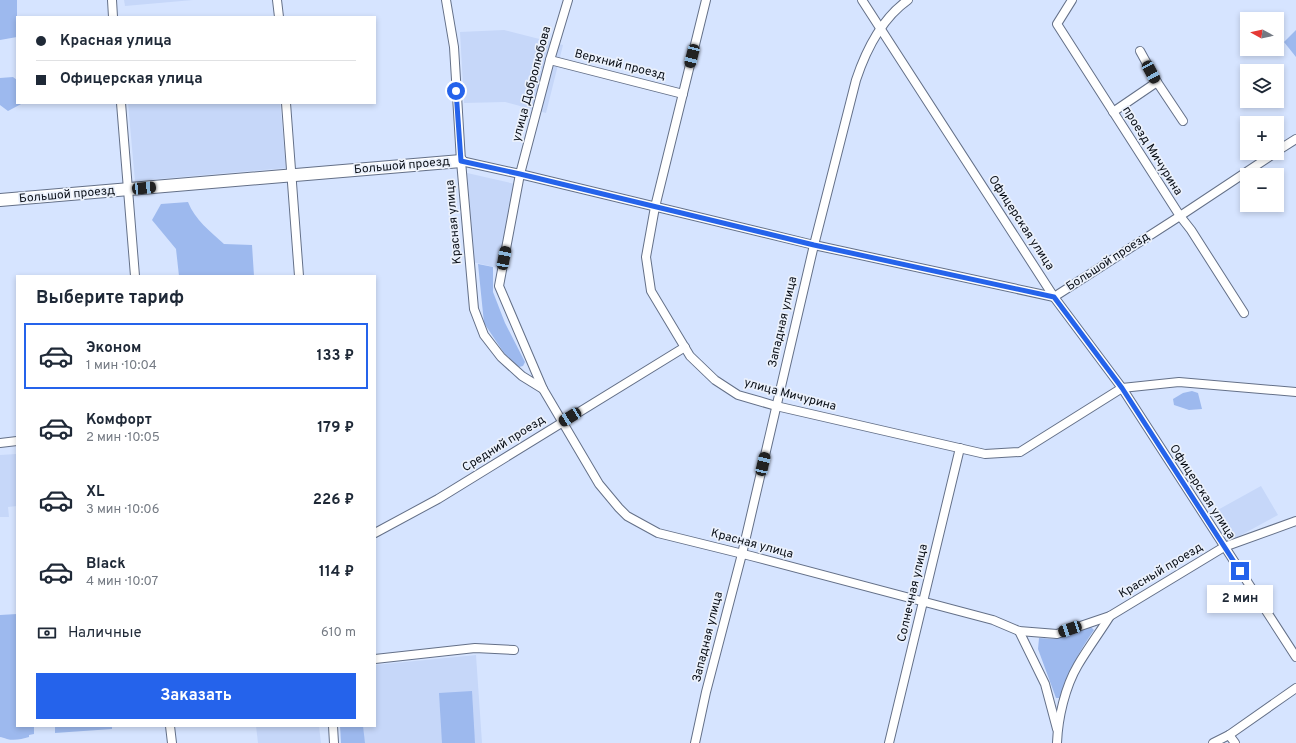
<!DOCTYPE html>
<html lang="ru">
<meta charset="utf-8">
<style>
body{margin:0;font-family:Overpass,sans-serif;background:#f6f6f7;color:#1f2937;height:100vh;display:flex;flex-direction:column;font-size:15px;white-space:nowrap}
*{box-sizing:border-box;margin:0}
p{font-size:13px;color:#747a83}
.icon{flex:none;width:22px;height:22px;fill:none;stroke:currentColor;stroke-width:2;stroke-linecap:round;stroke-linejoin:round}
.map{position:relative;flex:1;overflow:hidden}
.sheet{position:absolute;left:16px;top:275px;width:360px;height:452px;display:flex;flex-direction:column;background:#fff;border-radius:0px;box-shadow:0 2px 6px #0003}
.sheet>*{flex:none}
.top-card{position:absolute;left:16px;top:16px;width:360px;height:88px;border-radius:0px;box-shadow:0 2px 6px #0003;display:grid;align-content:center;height:88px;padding:0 20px;background:#fff}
.needle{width:26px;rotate:278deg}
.controls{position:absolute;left:1240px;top:12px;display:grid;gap:8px}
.controls a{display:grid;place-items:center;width:44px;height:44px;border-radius:0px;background:#fff;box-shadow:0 2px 6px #0003;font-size:20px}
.end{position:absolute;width:18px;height:18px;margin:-9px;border:5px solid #2563eb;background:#fff;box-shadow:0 0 0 2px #fff}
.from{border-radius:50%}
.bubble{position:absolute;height:28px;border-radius:0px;background:#fff;box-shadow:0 2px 6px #0003;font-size:13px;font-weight:700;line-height:28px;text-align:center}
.car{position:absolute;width:12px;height:24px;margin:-12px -6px;border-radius:5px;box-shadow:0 0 3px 1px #0007;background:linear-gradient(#222 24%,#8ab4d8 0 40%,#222 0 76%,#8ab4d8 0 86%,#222 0)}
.top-card b{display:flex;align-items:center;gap:14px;height:38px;font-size:15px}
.top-card b+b{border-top:1px solid #e0e1e3}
.top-card i{width:10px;height:10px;background:#1f2937}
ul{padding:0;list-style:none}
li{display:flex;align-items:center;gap:12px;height:66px;margin:0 8px 6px;padding:0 12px;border:2px solid transparent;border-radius:0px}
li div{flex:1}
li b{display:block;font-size:15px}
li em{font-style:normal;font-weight:700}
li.current{border-color:#2563eb}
li>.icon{width:36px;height:36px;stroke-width:1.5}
h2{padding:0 20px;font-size:18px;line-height:48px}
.pay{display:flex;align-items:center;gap:10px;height:44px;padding:0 20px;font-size:15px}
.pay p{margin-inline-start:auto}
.cta{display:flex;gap:8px;margin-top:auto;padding:8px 20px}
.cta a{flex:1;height:46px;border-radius:0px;background:#2563eb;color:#fff;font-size:16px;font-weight:700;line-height:46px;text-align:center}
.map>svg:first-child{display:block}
.built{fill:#c6d7f9}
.green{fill:#9db9ee}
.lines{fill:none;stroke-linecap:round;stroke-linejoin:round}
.street-casing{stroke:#647088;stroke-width:10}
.secondary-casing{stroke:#647088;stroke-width:14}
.street{stroke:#fff;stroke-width:8}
.secondary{stroke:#fff;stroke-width:12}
.route{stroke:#2563eb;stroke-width:5}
.labels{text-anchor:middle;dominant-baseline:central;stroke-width:3.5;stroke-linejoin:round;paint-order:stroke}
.street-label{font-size:12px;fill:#090e16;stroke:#ebf1fc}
</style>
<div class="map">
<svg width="1296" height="743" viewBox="0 0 1296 743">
<rect width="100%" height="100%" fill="#d6e4ff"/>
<g class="built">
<polygon points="124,0 193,0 125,6"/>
<polygon points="504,30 563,45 546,113 505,102 464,103 460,32"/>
<polygon points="128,103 280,103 286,168 135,181"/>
<polygon points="467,173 515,184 499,268 472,262"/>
<polygon points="16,454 17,506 8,507 9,517 0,517 0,455"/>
<polygon points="1261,486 1278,515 1232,540 1214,512"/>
<polygon points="476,655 482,743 347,743 345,726 375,726 375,665"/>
<polygon points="256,726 319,726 321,743 258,743"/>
</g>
<g class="green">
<polygon points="0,0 17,0 17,37 0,40"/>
<polygon points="1296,30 1296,57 1284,42"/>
<polygon points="13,77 17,80 17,103 23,103 8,111 0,105 0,78"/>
<path d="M 188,202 C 195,220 210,231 224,244 L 252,245 L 254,276 L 179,276 L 176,249 L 152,220 L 161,204 Z"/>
<polygon points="478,264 493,267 493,292 505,323 525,362 523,366 519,367 504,353 484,323"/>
<polygon points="1192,391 1198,393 1202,409 1189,410 1174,405 1173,399 1183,393"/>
<path d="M 17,614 L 17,726 L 34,726 L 34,734 L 29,735 L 29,737 C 22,739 14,741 7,739 C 4,738 2,737 0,737 L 0,615 Z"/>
<path d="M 1091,627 L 1094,630 C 1079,651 1068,673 1060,698 L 1056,698 L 1038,649 L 1039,638 L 1054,639 Z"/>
<polygon points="472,691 475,743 442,743 439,693"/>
<polygon points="55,726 112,726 112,729 55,733"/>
<polygon points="340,726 363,726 365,743 341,743"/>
</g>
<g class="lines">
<defs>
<g id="street">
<polyline points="112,0 113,17"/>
<polyline points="277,0 279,17"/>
<polyline points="446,0 454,47 461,161 474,309 484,335 501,357 522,376 543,389 599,484 619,508 627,516 658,533 751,556 993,620 1019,631 1057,634 1110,616 1224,547 1296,521"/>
<polyline points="706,0 655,207 646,257 651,291 690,356 715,380 738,395 776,406 985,454 1020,452 1122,388 1179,382 1296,392"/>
<polyline points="862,0 1054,297 1122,388 1296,657"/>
<polyline points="1072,0 1057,24 1180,216 1191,230 1244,313"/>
<polyline points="1140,51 1157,82"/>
<polyline points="550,60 683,94"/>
<polyline points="121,103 135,276"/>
<polyline points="286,103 299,276"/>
<polyline points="1113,112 1157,82 1183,121"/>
<polyline points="1277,151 1296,139"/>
<polyline points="461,161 520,174 814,245 1054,297 1180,216 1275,153"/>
<polyline points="543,389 499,286 520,174 550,60 568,0"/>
<polyline points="0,443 17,441"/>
<polyline points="375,533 438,499 685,347"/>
<polyline points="1019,631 1045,684 1057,729"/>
<polyline points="375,659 475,648 514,650"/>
<polyline points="170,726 172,743"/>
<polyline points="333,726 334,743"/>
<polyline points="1229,735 1235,743"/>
<path d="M 695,743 L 706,692 L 742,554 L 814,245 L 856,80 C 866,50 881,19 908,0"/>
<polyline points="889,743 960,448"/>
<path d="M 1057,743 C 1058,718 1065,687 1078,665 C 1088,648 1100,632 1110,616"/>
<polyline points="1213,743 1229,735 1296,688"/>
</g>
<polyline id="secondary" points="0,200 461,161"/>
</defs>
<use href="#street" class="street-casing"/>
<use href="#secondary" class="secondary-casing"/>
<use href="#street" class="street"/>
<use href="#secondary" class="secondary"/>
</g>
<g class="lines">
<polyline class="route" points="456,91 461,161 520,174 814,245 1054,297 1122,388 1240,571"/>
</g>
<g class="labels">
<g class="street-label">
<text transform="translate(620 65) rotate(14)">Верхний проезд</text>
<text transform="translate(532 84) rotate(-75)">улица Добролюбова</text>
<text transform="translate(1152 151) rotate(58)">проезд Мичурина</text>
<text transform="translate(402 166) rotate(-5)">Большой проезд</text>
<text transform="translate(67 195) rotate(-5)">Большой проезд</text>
<text transform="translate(454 222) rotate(-95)">Красная улица</text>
<text transform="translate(1021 223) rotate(57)">Офицерская улица</text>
<text transform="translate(1108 262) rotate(-33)">Большой проезд</text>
<text transform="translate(783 322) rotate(-77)">Западная улица</text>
<text transform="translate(790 395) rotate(15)">улица Мичурина</text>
<text transform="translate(504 444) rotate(-32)">Средний проезд</text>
<text transform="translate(1202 492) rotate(57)">Офицерская улица</text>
<text transform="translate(752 544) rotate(15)">Красная улица</text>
<text transform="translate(1161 571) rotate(-31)">Красный проезд</text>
<text transform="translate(913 593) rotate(-77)">Солнечная улица</text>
<text transform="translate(708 637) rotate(-76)">Западная улица</text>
</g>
</g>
</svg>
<div class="controls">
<a><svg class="needle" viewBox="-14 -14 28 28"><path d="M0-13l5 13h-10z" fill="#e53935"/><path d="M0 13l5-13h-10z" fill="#747a83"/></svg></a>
<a><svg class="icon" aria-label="layers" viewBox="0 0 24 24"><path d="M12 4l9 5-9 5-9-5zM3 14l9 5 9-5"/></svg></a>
<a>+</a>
<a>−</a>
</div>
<i class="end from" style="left:456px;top:91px"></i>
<i class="end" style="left:1240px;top:571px"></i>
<div class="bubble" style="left:1207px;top:585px;width:66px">2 мин</div>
<i class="car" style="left:692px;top:56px;rotate:194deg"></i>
<i class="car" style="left:1151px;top:72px;rotate:152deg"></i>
<i class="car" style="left:144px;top:188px;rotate:85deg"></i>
<i class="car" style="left:504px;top:258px;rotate:11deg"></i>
<i class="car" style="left:570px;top:417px;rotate:238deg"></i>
<i class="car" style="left:763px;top:464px;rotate:13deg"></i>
<i class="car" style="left:1070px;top:629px;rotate:251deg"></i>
<div class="top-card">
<b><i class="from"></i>Красная улица</b>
<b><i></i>Офицерская улица</b>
</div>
<section class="sheet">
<h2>Выберите тариф</h2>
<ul>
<li class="current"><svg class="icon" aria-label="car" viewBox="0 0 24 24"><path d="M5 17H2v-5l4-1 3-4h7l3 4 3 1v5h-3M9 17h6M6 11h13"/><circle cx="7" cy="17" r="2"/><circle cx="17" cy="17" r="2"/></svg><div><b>Эконом</b><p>1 мин · 10:04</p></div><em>133 ₽</em></li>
<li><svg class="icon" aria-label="car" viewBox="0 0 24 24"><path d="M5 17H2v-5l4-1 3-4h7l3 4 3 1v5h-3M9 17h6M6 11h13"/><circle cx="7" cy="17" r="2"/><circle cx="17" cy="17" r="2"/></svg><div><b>Комфорт</b><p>2 мин · 10:05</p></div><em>179 ₽</em></li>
<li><svg class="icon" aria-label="car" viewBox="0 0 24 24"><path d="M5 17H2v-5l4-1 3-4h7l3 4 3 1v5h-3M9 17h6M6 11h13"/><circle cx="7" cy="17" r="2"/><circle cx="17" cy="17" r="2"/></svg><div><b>XL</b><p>3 мин · 10:06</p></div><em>226 ₽</em></li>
<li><svg class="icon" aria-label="car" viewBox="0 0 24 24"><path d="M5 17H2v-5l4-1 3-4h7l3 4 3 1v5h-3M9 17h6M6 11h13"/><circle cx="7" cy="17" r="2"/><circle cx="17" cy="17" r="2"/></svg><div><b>Black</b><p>4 мин · 10:07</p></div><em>114 ₽</em></li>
</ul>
<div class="pay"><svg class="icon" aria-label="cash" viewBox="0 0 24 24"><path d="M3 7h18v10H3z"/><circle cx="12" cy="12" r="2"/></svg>Наличные<p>610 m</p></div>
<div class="cta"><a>Заказать</a></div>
</section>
</div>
